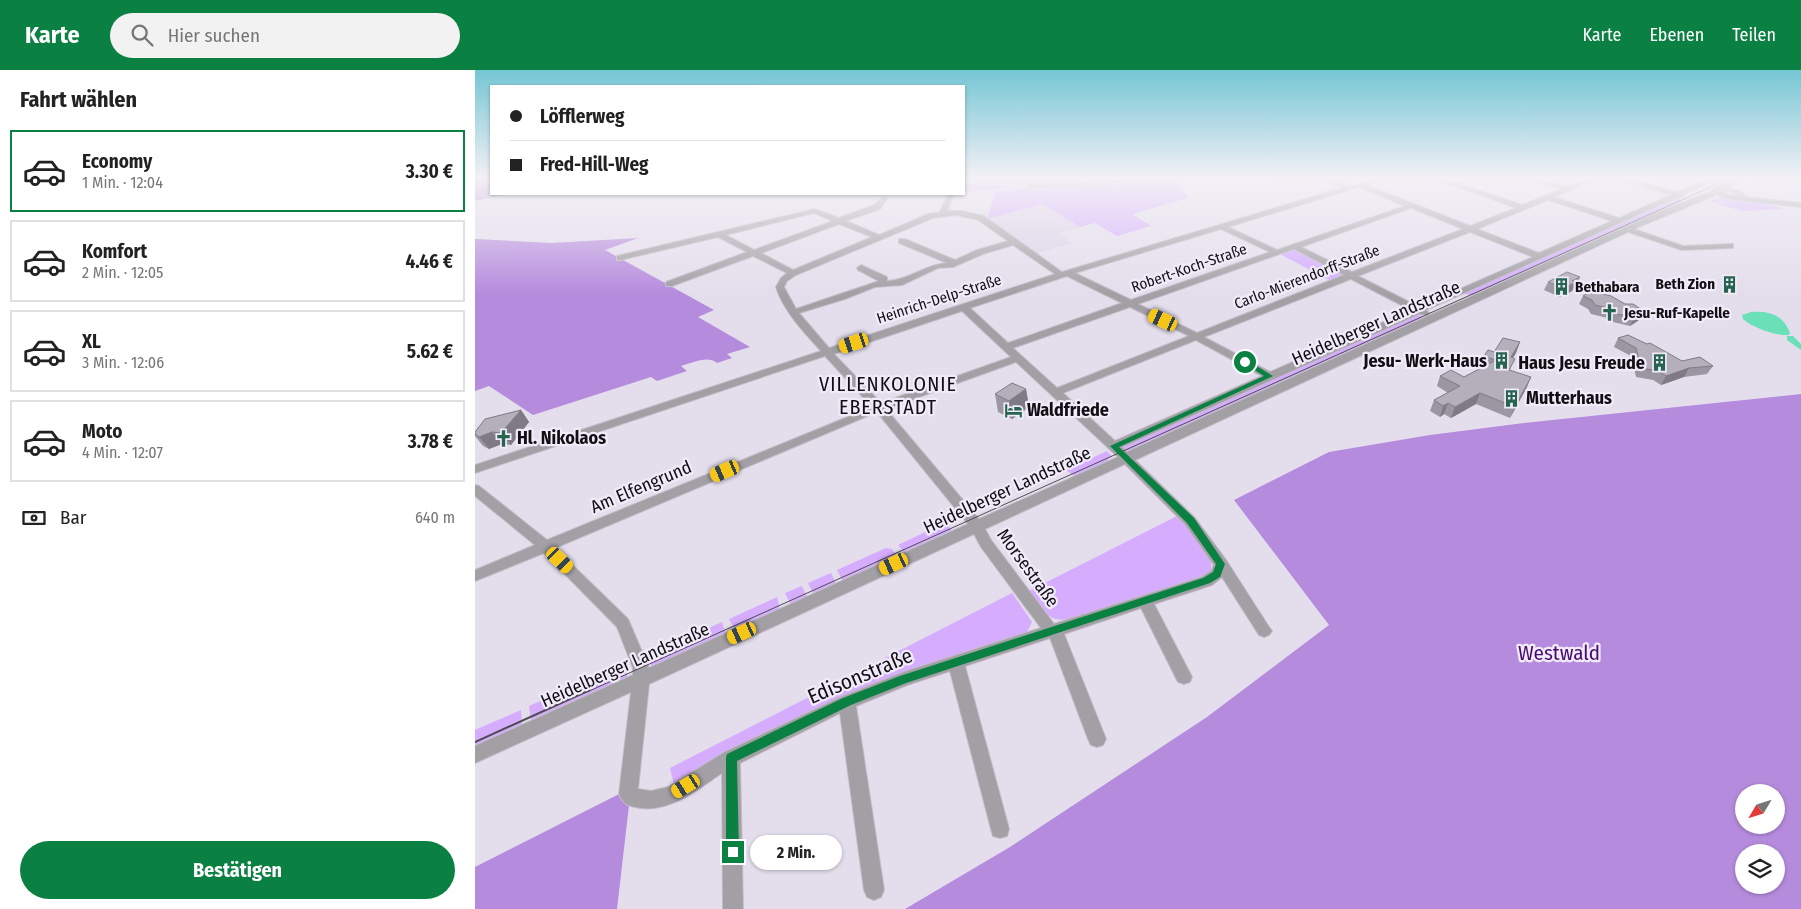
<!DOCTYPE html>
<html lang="de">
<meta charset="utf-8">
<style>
body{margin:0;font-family:"Fira Sans Condensed",sans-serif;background:#f2f2f2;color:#222;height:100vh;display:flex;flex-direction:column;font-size:19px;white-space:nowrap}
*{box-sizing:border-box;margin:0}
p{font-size:16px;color:#767676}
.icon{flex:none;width:28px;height:28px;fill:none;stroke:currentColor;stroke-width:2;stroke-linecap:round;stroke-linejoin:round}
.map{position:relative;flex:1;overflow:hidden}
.sheet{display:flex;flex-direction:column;background:#fff;width:475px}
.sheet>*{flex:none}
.guide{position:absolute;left:15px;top:15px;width:475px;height:110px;border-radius:0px;box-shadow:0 1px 4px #0004;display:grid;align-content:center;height:110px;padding:0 20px;background:#fff}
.needle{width:32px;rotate:232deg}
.buttons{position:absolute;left:1260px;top:714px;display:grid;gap:10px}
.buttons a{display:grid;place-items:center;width:50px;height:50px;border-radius:50%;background:#fff;box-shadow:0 1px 4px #0004;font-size:25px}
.end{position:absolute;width:22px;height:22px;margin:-11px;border:6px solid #0b8043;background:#fff;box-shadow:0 0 0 2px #fff}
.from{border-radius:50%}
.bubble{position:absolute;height:35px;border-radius:18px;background:#fff;box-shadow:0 1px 4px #0004;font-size:16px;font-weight:700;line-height:35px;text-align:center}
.car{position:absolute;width:15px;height:30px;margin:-15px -8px;border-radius:6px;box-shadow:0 0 4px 1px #0007;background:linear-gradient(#f5c518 24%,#345 0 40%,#f5c518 0 76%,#345 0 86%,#f5c518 0)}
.guide b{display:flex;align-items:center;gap:18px;height:48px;font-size:19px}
.guide b+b{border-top:1px solid #e0e0e0}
.guide i{width:12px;height:12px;background:#222}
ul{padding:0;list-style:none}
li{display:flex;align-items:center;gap:15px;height:82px;margin:0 10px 8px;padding:0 10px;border:2px solid #e0e0e0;border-radius:0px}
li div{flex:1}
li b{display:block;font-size:19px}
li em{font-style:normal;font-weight:700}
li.on{border-color:#0b8043}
li>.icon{width:45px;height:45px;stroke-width:1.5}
h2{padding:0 20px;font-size:22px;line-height:60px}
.pay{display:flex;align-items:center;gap:12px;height:55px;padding:0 20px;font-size:19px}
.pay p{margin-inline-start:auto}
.action{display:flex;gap:10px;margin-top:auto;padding:10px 20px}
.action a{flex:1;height:58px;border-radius:30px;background:#0b8043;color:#fff;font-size:20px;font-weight:700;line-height:58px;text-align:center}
header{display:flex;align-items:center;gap:30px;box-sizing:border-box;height:70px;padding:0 25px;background:#0b8043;color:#fff}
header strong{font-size:24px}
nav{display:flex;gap:28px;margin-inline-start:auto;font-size:18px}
.search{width:350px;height:45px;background:#f2f2f2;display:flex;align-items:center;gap:12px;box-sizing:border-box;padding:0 18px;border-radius:28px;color:#767676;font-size:19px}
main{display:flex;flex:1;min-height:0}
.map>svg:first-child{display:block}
.built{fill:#dcd2e7}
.green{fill:#d5acfe}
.forest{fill:#b58bdd;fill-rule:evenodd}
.water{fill:#69e0b7}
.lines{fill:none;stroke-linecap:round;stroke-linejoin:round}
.canal{fill:#69e0b7;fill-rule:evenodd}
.minor-casing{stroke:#c2bdc9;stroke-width:2}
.minor{fill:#a29fa5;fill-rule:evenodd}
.tram-far1{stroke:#4f4c53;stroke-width:1}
.tram{stroke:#4f4c53;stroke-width:2}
.wall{fill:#9c96a2}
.shaded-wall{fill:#7f7a84}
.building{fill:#b5afbc;stroke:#7f7a84}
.route{fill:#0b8043}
.labels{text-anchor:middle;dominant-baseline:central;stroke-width:4.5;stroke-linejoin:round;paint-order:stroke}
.far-street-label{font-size:15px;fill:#110f13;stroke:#f1ebf9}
.far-poi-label{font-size:15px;font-weight:bold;fill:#110f13;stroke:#f1ebf9;text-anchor:start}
.street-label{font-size:18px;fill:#110f13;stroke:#f1ebf9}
.poi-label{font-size:18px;font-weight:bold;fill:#110f13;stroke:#f1ebf9;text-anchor:start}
.quarter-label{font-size:20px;letter-spacing:1px;fill:#110f13;stroke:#f1ebf9}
.near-park-label{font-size:21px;fill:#490c6f;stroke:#f1ebf9}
.near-street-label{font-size:21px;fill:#110f13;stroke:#f1ebf9}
</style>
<header>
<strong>Karte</strong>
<div class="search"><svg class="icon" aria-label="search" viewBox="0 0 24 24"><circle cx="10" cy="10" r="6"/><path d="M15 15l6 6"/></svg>Hier suchen</div>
<nav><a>Karte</a><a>Ebenen</a><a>Teilen</a></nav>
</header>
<main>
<section class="sheet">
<h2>Fahrt wählen</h2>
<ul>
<li class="on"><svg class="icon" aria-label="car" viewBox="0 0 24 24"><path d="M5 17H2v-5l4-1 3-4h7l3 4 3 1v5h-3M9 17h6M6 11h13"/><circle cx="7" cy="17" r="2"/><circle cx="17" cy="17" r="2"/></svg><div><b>Economy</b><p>1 Min. · 12:04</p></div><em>3.30 €</em></li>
<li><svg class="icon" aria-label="car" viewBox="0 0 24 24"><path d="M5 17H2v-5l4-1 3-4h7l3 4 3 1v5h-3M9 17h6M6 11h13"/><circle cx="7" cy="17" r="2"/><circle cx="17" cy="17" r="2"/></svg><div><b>Komfort</b><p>2 Min. · 12:05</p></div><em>4.46 €</em></li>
<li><svg class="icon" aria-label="car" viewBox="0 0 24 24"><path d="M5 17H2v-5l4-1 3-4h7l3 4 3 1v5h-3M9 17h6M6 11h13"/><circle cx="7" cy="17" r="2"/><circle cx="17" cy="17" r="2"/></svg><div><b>XL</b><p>3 Min. · 12:06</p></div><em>5.62 €</em></li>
<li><svg class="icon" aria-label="car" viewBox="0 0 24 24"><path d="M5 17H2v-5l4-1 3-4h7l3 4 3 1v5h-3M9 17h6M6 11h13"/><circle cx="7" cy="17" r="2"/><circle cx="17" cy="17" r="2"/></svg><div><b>Moto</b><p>4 Min. · 12:07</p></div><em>3.78 €</em></li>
</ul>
<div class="pay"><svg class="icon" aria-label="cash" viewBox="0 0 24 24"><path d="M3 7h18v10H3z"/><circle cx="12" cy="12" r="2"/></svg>Bar<p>640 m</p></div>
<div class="action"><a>Bestätigen</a></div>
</section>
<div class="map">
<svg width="1326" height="839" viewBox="0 0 1326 839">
<rect width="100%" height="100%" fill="#e4deec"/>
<polygon class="built" points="568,134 605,157 585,164 597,173 561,184 512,149"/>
<g class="green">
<polygon points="489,107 660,107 555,115 489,112"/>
<path d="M 673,107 L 707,107 L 701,108 L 713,128 L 657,144 L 676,156 L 642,166 L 620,153 L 605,157 L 568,134 L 512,149 L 521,121 L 626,111 C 642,119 660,111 677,109 Z"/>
<polygon points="489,114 543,117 489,122"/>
<polygon points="1203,126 1206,129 1205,132 1000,226 986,223"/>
<polygon points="1248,127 1270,129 1267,131 1274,132 1274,130 1316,140 1307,138 1309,139 1268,141 1242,134 1258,130 1241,133 1233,131"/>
<polygon points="819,176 876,205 858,212 801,182"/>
<polygon points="942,245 949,246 946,248 948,249 652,382 645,377"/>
<polygon points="632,381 637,387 633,389 633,392 600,407 591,400"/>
<path d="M 704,445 L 735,488 C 738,497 736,502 729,508 L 594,552 L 592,549 C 573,554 564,534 554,521 Z"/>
<polygon points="471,452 478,462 430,483 423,475"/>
<polygon points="411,478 417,479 422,487 368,512 362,500"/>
<polygon points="356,503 361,513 359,515 338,523 333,513"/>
<polygon points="327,516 332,527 316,535 310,523"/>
<polygon points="537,523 557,552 552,562 433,604 199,715 195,698"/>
<polygon points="302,527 305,540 261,559 259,558 254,549"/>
<polygon points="247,552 251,564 179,597 176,596 174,585"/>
<polygon points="152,593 152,609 59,650 56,650 54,636"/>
<polygon points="46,640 47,656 0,677 0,660"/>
</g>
<g class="forest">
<polygon points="0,107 16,107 16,124 30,124 0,131"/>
<path d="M 163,168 L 130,180 L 239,240 L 223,247 L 275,277 L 252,284 L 257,288 L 242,293 C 232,285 218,293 206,296 L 212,301 L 182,311 L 176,307 L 58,345 L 14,316 L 0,321 L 0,169 L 76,173 Z"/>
<path d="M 1326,324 L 1326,839 L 430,839 L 535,777 L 732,647 L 854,555 L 759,430 L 854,382 L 955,365 L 1049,353 ZM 1269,722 L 1301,722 L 1301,755 L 1269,755 ZM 1269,782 L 1301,782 L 1301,815 L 1269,815 Z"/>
<polygon points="156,718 142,839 0,839 0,797"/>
</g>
<path class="water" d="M 1276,242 C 1295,241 1308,245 1315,263 L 1314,265 C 1301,266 1278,258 1268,249 L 1267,245 Z"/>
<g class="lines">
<polygon class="canal" points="1312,266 1318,266 1326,274 1326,280 1312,270"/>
<defs>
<g id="minor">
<polygon points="664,107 687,107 684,109 554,119 551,117 554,115"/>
<path d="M 844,107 C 855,106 863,116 874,116 C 885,116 900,107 914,107 L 913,108 L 891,115 L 995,156 L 1041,138 L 958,108 L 957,107 L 965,107 L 1047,135 L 1086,119 L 1052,108 L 1051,107 C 1065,107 1076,114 1090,116 C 1100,117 1112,107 1124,107 L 1079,127 L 1144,148 L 1196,125 L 1140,108 L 1139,107 L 1148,107 L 1202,122 L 1238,107 L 1252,107 L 1243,109 L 1209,124 L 1209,127 L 1203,127 L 951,240 L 954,243 L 952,245 L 944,244 L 647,377 L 652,382 L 1188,140 L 1237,121 L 1238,119 L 1264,107 L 1271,107 L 1253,117 L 1268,123 L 1270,127 L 1326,133 L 1326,137 L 1254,129 L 1241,125 L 1159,159 L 1208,176 L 1255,174 L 1258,174 L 1258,178 L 1207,180 L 1153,162 L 660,390 L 720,448 L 751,490 L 794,557 L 797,561 L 794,565 L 789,567 L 784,565 L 747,507 L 737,515 L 679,534 L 717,607 L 715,612 L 709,614 L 703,612 L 666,538 L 589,564 L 631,669 L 628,675 L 622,677 L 616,675 L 613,669 L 575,568 L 490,596 L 534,759 L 532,766 L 525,768 L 518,766 L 516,759 L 475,601 L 432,615 L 381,636 L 409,820 L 406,827 L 399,830 L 392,827 L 389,820 L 365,643 L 265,693 L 268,839 L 248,839 L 247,703 C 223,719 196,742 165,738 C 154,736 148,735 144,724 L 156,622 L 0,693 L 0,676 L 158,605 L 158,598 L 142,557 L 69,483 L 0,511 L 0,500 L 60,475 L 0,426 L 0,415 L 4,416 L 72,470 L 397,337 L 350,286 L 0,403 L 0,395 L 346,281 C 329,262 309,242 301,217 L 306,208 L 312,203 L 278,186 L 197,216 L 191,216 L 191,212 L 272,182 L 243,167 L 145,190 L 142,190 L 142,186 L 340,139 L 364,148 L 399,135 L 408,127 L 412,129 L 405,139 L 371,151 L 404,165 L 453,144 L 465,142 L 473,124 L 479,124 L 472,141 L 487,141 L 509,146 L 587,202 L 867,118 ZM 884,117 L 930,136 L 802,180 L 753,157 ZM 1245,121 L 1254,121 L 1263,125 L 1255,125 ZM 1073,130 L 1137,151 L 1064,183 L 1002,159 ZM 936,138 L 988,159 L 877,202 L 826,177 ZM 339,143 L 358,151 L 279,180 L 251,165 ZM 481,145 L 503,150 L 533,171 L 502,180 L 480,190 L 430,169 L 424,169 L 424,173 L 472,193 C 451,194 434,210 412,211 L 412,207 L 386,195 L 382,198 L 383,200 L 404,211 L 321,239 L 309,217 L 312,211 L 321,205 L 458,148 ZM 364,154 L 397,167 L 318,200 L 286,183 ZM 746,159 L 795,182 L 656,230 L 600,203 ZM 995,162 L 1058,187 L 944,237 L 883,206 ZM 538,175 L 580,204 L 354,278 L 324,243 L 370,229 L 400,217 L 427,215 L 463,198 L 478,197 L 508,184 ZM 819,179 L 869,205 L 722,263 L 663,234 ZM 592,206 L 647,233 L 533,273 L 495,238 ZM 876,209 L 936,240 L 795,302 L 729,267 ZM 655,237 L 714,266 L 582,318 L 538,278 ZM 487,241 L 536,287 L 406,333 L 359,284 ZM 721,270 L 787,306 L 640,371 L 588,323 ZM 541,292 L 643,387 L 504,449 L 411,339 ZM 402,342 L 493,454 L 174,598 L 153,549 L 80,478 ZM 650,394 L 710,454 L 739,495 L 736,501 L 727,507 L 579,554 L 516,470 L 510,459 ZM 499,464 L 506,477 L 566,558 L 429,602 L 366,627 L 250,682 L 193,717 L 176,721 L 163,719 L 174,614 Z"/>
</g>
</defs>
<use href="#minor" class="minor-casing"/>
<use href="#minor" class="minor"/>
<polyline class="tram-far1" points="112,622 1258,107"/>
<polyline class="tram" points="0,672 115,620"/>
</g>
<g class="wall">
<polygon points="1105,207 1101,215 1099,217 1097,221 1085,227 1069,220 1073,212"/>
<polygon points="1108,226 1150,234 1164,250 1155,256 1138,252 1137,249 1116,244 1113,239 1104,234"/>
<polygon points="1143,268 1172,274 1207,291 1238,296 1232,304 1209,307 1186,315 1178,310 1161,307 1156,286 1139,277"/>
<polygon points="1045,272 1038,288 1035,301 1052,317 1035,348 1001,334 976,348 969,344 965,347 955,341 959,330 973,323 962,316 965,306 989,307 1007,297 1005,297 1009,286"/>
<polygon points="551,319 554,337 537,349 523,342 520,324"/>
<polygon points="46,340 54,352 36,375 27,374 14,379 8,376 0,366 0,362"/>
</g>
<g class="shaded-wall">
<polygon points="1105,207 1101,215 1099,217 1097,221 1085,227 1089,218 1097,211"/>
<polygon points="1169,241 1164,250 1155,256 1159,247"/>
<polygon points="1045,272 1041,283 1032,298 1036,287"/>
<polygon points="1214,298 1209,307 1186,315 1191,306"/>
<polygon points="1056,307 1052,317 1035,348 1040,337"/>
<polygon points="551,319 554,337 537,349 534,331"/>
<polygon points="1005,323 1001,334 976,348 980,337"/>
<polygon points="973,333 969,344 965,347 968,336"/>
<polygon points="46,340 54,352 36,375 26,363"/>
<polygon points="17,362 27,374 14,379 4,367"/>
</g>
<g class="building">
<polygon points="1092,202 1105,207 1097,211 1101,212 1089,218 1073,212"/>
<polygon points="1116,221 1136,226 1150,234 1158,234 1169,241 1159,247 1142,244 1141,240 1120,235 1117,230 1108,226"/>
<polygon points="1153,265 1172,274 1175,273 1207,291 1225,287 1238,296 1214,298 1191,306 1183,301 1166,298 1161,278 1143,268"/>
<polygon points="1028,268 1045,272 1036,287 1040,289 1034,300 1056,307 1040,337 1005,323 980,337 973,333 968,336 959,330 985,316 965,306 976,300 989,307 1021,290 1009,286 1013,280 1019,282"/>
<polygon points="537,313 551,319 534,331 520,324"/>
<polygon points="46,340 26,363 17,362 4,367 0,364 0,362 10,349"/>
</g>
<linearGradient id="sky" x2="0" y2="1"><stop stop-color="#75c6d4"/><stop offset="0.48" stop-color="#f3f0f6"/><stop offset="1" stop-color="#f3f0f6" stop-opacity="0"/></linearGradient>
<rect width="1326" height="224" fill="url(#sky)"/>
<polygon class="route" points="768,290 772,290 798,306 644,377 719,448 750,494 745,507 735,513 431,613 376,635 262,691 264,782 262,787 258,789 253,787 251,782 251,688 252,684 368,628 425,606 728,508 738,502 741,494 712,453 635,376 789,306 768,293"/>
<defs>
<symbol id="building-bare" viewBox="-9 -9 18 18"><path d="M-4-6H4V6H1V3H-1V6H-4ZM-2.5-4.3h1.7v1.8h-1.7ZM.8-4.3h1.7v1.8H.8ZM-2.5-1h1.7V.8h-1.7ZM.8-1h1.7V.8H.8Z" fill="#276450" stroke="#f1ebf9" stroke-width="2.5" paint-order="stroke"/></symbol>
<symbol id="church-bare" viewBox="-9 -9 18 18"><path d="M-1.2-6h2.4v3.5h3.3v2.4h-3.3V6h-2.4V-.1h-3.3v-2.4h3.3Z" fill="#276450" stroke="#f1ebf9" stroke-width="2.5" paint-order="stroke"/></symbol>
<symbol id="hotel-bare" viewBox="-9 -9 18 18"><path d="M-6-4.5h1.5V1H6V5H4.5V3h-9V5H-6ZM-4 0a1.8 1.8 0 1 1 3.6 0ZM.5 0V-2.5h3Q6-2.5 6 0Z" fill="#276450" stroke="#f1ebf9" stroke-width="2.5" paint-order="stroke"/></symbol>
</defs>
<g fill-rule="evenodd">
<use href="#building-bare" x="1242" y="202" width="25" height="25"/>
<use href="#building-bare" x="1074" y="204" width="25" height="25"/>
<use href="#church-bare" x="1122" y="230" width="25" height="25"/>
<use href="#building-bare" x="1014" y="278" width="25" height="25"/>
<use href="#building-bare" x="1172" y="280" width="25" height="25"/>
<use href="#building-bare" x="1024" y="316" width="25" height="25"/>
<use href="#hotel-bare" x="526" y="328" width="25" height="25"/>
<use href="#church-bare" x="16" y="356" width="25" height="25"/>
</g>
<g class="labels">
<g class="far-street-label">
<text transform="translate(714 198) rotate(-19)">Robert-Koch-Straße</text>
<text transform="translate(832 207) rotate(-21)">Carlo-Mierendorff-Straße</text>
<text transform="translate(464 229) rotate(-18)">Heinrich-Delp-Straße</text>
</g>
<g class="far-poi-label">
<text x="1240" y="214" text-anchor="end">Beth Zion</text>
<text x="1100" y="217">Bethabara</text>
<text x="1149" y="243">Jesu-Ruf-Kapelle</text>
</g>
<g class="street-label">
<text transform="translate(901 253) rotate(-24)">Heidelberger Landstraße</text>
<text transform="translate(166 417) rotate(-23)">Am Elfengrund</text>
<text transform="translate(532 420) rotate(-25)">Heidelberger Landstraße</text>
<text transform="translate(553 498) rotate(54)">Morsestraße</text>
<text transform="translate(150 595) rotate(-24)">Heidelberger Landstraße</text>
</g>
<g class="poi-label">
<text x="1012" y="291" text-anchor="end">Jesu- Werk-Haus</text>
<text x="1170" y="293" text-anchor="end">Haus Jesu Freude</text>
<text x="1051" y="328">Mutterhaus</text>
<text x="552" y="340">Waldfriede</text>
<text x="42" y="368">Hl. Nikolaos</text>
</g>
<g class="quarter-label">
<text x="413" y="314">VILLENKOLONIE<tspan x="413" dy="23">EBERSTADT</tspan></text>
</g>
<g class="near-park-label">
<text x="1084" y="583">Westwald</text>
</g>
<g class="near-street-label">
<text transform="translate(385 606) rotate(-23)">Edisonstraße</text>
</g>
</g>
</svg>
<div class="buttons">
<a><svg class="needle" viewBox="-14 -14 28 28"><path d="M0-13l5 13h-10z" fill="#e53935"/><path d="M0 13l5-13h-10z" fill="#767676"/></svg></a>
<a><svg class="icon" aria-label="layers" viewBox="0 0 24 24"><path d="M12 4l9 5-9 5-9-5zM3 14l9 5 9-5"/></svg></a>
</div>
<i class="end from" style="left:770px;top:292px"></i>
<i class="end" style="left:258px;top:782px"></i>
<div class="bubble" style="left:275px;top:765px;width:92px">2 Min.</div>
<i class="car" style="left:688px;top:250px;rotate:295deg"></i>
<i class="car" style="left:379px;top:273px;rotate:252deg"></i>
<i class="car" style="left:250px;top:401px;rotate:247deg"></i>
<i class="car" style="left:85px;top:490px;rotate:134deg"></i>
<i class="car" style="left:419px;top:494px;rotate:245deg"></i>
<i class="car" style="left:267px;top:563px;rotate:245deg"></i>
<i class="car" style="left:211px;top:716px;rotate:239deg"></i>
<div class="guide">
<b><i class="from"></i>Löfflerweg</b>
<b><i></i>Fred-Hill-Weg</b>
</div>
</div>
</main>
